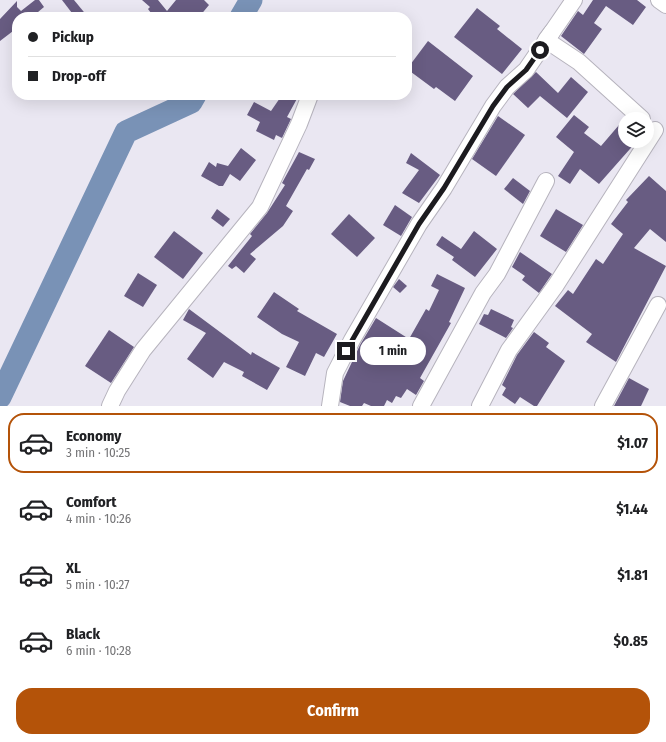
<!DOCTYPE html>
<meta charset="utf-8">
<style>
body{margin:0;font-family:"Fira Sans Condensed",sans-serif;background:#f2f2f2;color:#202124;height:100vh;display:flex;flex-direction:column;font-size:15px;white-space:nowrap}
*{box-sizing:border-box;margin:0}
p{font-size:13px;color:#757577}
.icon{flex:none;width:22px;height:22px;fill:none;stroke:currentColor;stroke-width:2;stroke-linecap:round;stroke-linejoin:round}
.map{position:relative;height:406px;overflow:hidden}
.sheet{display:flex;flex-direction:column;background:#fff;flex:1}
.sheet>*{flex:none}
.hud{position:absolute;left:12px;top:12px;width:400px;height:88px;border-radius:16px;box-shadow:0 4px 16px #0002;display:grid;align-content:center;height:88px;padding:0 16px;background:#fff}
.tools{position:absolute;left:618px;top:112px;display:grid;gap:8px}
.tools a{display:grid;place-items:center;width:36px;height:36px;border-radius:50%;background:#fff;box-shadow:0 4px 16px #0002;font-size:20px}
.end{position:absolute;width:18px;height:18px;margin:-9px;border:5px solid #1c1b1f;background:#fff;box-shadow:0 0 0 2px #fff}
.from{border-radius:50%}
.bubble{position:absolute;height:28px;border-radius:14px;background:#fff;box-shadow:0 4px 16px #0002;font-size:13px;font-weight:700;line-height:28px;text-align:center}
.hud b{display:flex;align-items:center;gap:14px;height:38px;font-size:15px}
.hud b+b{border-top:1px solid #e0e0e0}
.hud i{width:10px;height:10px;background:#202124}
ul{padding:7px 0 0;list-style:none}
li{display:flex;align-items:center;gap:12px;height:60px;margin:0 8px 6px;padding:0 8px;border:2px solid transparent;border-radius:16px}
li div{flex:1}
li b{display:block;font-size:15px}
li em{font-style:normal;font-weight:700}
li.current{border-color:#b45309}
li>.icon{width:36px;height:36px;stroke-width:1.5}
.action{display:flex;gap:8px;margin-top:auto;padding:8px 16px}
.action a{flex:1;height:46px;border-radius:16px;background:#b45309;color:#fff;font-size:16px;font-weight:700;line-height:46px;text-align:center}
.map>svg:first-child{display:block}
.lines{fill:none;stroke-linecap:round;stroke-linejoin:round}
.river{stroke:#7992b6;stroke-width:23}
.building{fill:#685c82}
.street-casing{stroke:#b6b3bd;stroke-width:18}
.street{stroke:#fff;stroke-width:16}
.route{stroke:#1c1b1f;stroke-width:5}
</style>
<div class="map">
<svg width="666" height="406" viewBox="0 0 666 406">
<rect width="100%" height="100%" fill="#eae7f2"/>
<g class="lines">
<g class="river">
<polyline points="241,17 251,0"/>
<polyline points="0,397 126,132 191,102 195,95"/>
</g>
</g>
<g class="building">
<polygon points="35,0 39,0 44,7 38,12 42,17 17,17 17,28 0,41 0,19 17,1 17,7 21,11"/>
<polygon points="62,0 74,0 88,17 75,17"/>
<polygon points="142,0 158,0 167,11 176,0 204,0 209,5 199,17 154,17 148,9 150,7"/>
<polygon points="593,0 637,0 646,7 633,25 606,6 594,23 602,29 584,54 561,36 578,11 583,15"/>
<polygon points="477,8 500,26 497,29 522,49 502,74 454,37"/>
<polygon points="428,41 473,76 455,101 436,87 434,89 407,69"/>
<polygon points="536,72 558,93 571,77 588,92 567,118 540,96 528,108 513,94"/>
<polygon points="282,95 299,95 287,117 291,119 282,138 276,135 274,140 256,131 260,122 247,115 254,102 271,111"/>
<polygon points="574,115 589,127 584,133 601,146 619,125 625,131 625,141 637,141 599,184 580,169 570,184 558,176 574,152 556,137"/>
<polygon points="498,116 525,135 496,176 472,159"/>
<polygon points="241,148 256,160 240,181 230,174 223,186 219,186 201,176 209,162 216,167 217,163 228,166"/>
<polygon points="299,152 315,159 309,170 307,169 286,206 293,211 283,226 250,254 256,259 244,273 236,266 232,269 228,266 252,236 250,234 267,213 285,185 282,183"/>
<polygon points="411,153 440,175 419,203 402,193 419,170 406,163"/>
<polygon points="649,176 666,191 666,242 650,229 634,248 666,266 616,362 586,342 592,334 555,306 568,290 573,294 596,259 603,264 623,234 611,224 628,202 626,200"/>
<polygon points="513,178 530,191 523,204 504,189"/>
<polygon points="395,205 412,217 401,236 383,225"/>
<polygon points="217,209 230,219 223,227 211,218"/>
<polygon points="556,209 583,225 566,252 540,236"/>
<polygon points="349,214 375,238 357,257 331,234"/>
<polygon points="174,231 203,253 183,279 154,257"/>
<polygon points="474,231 497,249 475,277 452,260 454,257 436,245 442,236 461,249"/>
<polygon points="520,252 552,274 539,293 522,280 525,276 512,267"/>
<polygon points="138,273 157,285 143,307 124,296"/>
<polygon points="437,274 465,288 449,322 451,323 420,378 424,381 416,395 407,389 401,398 396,396 392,403 387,400 384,406 371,406 364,403 362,406 350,406 340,402 343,381 360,345 376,318 409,339 426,309 429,311 439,290 431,286"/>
<polygon points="399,279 407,286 400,293 393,287"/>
<polygon points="274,292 299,309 297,311 337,334 324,357 316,353 305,376 286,367 299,342 282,334 257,317"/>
<polygon points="189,309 251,355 252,352 280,368 267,390 242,376 244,372 224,362 213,378 187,359 206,333 183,320"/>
<polygon points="491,309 514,320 511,327 513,328 506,338 479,324 484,314 488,315"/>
<polygon points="109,330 134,347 111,383 85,366"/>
<polygon points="534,332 549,343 546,347 565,361 537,406 534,406 520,397 515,404 502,395 506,388 502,385 517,355"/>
<polygon points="629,378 649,389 641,406 614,406"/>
</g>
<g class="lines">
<defs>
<g id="street">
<polyline points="659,0 666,5"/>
<polyline points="552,32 546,40 579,62 642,119"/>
<polyline points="110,406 117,391 143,350 260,207 299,124 310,95"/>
<polyline points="330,406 335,373 352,340 419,224 444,188 493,106 507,87 526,70 574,0"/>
<polyline points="421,406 483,293 497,274 546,181"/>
<polyline points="480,406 509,350 556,285 655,130"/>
<polyline points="603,406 658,305"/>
</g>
</defs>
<use href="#street" class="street-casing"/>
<use href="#street" class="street"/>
</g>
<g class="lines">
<polyline class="route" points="346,351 419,224 444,188 493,106 507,87 526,70 540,50"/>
</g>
</svg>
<div class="tools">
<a><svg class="icon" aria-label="layers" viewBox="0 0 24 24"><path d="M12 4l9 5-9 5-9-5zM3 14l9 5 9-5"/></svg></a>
</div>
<i class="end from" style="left:540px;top:50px"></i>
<i class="end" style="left:346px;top:351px"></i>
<div class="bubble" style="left:360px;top:337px;width:66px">1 min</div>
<div class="hud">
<b><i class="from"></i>Pickup</b>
<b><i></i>Drop-off</b>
</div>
</div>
<section class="sheet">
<ul>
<li class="current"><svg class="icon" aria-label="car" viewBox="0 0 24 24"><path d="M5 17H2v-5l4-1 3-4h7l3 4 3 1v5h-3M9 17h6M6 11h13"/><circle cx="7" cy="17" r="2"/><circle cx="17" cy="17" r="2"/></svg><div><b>Economy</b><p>3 min · 10:25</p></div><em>$1.07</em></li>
<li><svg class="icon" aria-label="car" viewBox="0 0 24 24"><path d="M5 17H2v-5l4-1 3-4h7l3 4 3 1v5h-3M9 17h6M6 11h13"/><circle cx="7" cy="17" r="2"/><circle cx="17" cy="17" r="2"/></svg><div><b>Comfort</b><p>4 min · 10:26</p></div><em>$1.44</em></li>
<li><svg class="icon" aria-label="car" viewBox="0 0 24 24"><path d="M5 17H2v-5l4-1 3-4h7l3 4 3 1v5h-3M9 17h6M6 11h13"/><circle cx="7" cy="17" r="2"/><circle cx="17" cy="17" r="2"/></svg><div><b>XL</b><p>5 min · 10:27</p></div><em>$1.81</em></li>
<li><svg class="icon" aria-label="car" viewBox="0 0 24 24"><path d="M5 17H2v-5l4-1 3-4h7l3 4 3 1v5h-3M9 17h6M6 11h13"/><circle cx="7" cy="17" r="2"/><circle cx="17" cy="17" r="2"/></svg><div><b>Black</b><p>6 min · 10:28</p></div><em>$0.85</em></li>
</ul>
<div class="action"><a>Confirm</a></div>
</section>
